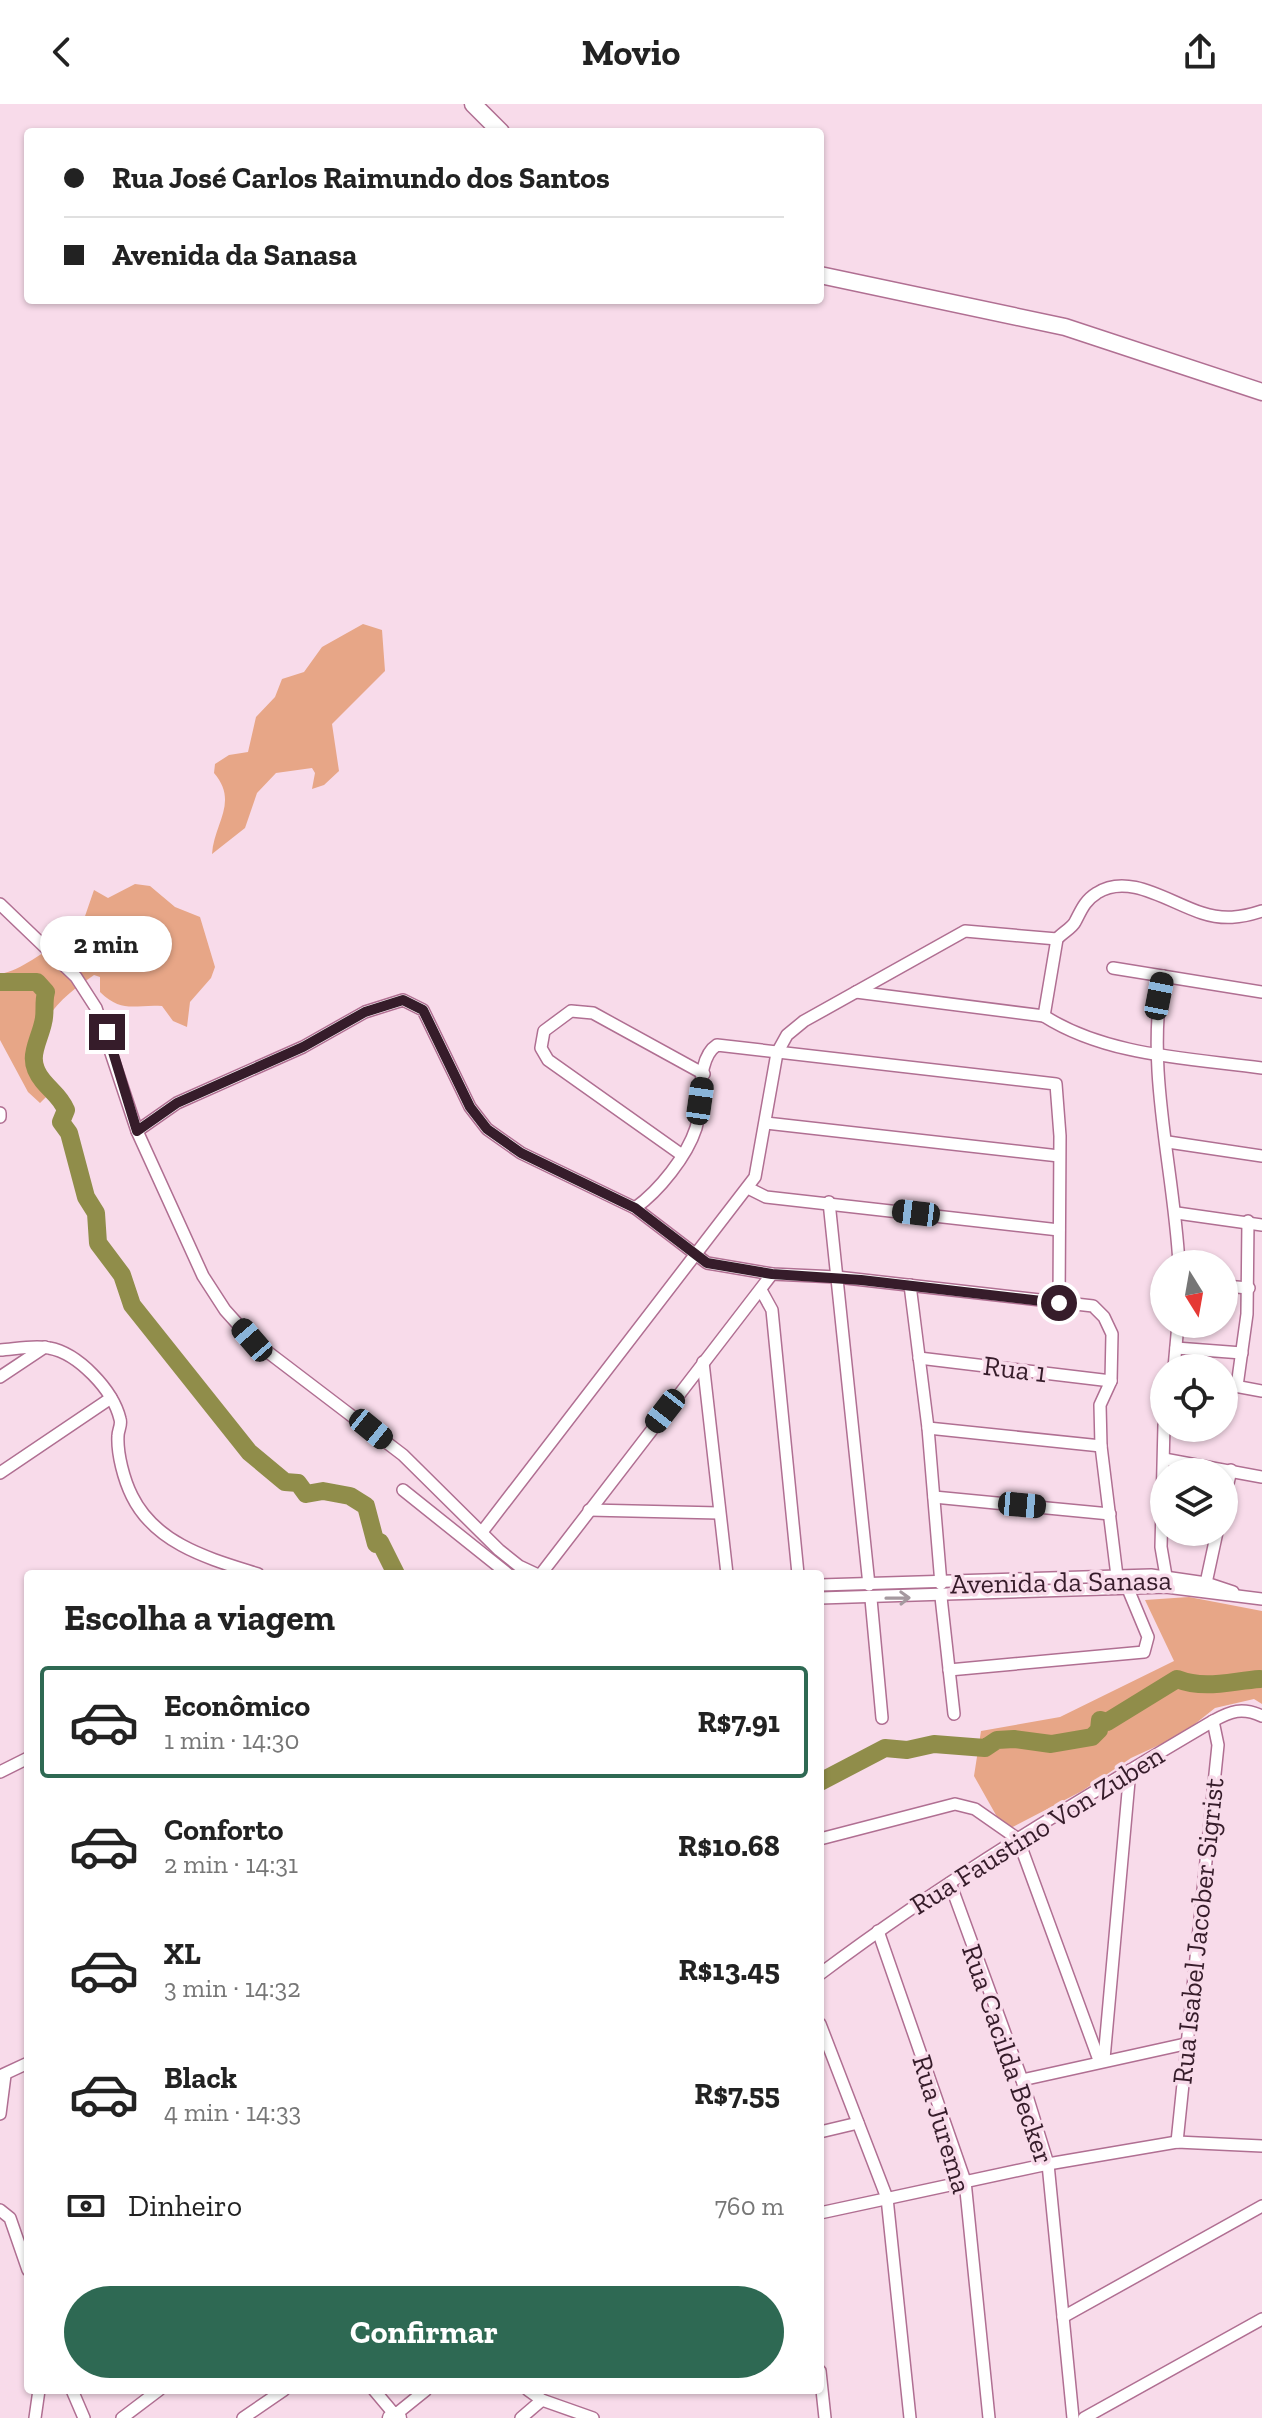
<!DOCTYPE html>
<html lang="pt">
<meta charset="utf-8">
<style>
body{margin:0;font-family:"Zilla Slab",serif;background:#f6f6f6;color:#222;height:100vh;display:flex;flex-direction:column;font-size:30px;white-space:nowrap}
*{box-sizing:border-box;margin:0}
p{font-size:26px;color:#767676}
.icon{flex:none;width:44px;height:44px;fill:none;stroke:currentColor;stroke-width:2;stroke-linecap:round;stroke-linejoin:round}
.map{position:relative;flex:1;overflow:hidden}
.drawer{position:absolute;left:24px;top:1466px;width:800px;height:824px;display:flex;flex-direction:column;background:#fff;border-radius:8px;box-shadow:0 2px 6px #0004}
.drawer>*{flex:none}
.top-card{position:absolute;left:24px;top:24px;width:800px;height:176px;border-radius:8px;box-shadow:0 2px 6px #0004;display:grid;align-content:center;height:176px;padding:0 40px;background:#fff}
.needle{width:52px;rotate:169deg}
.buttons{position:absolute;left:1150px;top:1146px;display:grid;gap:16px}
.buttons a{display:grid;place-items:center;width:88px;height:88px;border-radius:50%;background:#fff;box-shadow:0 2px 6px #0004;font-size:40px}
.end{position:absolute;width:36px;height:36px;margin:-18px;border:10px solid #361c2a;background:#fff;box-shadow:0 0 0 4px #fff}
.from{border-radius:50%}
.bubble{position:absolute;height:56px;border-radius:28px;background:#fff;box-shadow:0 2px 6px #0004;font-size:26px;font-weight:800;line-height:56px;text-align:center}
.car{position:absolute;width:24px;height:48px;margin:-24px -12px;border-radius:10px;box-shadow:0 0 6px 2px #0007;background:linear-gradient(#222 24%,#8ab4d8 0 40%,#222 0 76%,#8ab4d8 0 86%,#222 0)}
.top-card b{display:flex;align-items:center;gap:28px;height:76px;font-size:30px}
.top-card b+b{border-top:2px solid #e0e0e0}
.top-card i{width:20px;height:20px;background:#222}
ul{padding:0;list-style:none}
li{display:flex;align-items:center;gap:24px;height:112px;margin:0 16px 12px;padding:0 24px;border:4px solid transparent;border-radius:8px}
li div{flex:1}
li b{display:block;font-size:30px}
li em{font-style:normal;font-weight:800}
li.on{border-color:#2e6953}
li>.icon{width:72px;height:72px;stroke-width:1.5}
h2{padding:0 40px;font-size:36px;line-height:96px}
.pay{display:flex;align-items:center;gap:20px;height:88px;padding:0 40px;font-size:30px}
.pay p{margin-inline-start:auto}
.primary-button{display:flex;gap:16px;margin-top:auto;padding:16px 40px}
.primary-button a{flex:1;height:92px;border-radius:48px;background:#2e6953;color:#fff;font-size:32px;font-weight:800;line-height:92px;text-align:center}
header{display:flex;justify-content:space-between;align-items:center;height:104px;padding:0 40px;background:#fff;font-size:36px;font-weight:800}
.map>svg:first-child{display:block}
.green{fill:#e7a687}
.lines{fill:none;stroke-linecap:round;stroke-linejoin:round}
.river{stroke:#908d4a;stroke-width:18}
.street-casing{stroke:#b06f92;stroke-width:14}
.secondary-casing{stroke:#b06f92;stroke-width:19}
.street{stroke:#fff;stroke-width:11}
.secondary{stroke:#fff;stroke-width:16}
.oneway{stroke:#a5999f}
.route{stroke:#361c2a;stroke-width:10}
.labels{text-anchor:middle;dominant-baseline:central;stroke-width:7;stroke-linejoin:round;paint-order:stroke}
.street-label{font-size:28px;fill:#361c2a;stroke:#f8dbea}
</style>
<header><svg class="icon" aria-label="back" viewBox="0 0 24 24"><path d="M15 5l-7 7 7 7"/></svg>Movio<svg class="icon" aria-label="share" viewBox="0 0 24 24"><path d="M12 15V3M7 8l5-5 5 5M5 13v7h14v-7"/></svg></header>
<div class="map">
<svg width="1262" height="2314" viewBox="0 0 1262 2314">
<rect width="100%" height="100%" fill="#f8dbea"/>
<g class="green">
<path d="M 363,520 L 382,526 L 385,567 L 332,620 L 339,667 L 324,681 L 312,685 L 315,669 L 312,664 L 276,669 L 257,689 L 245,724 L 212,750 C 214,719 239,698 214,669 L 215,660 L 229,651 L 248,648 L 256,613 L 275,593 L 282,575 L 304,568 L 322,543 Z"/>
<path d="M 135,780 L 150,782 L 175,803 L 200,813 L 215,863 L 211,874 L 190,898 L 187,923 L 173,917 L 162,902 C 135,900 123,910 100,888 L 100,873 L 94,871 C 72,886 41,909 40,938 C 40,955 48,971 51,988 L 40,999 L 28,988 L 0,936 L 0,870 C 24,866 41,846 65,839 L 66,833 L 84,815 L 94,786 L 108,794 Z"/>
<polygon points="1189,1493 1262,1507 1262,1600 1254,1595 1215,1604 1181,1631 1131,1654 1082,1687 1005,1727 974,1672 981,1627 1060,1613 1174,1557 1145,1496"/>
</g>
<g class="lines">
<g class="river">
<path d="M 0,878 L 37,878 L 46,888 C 43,899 46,909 43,919 C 38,941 25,955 43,977 C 52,988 60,992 66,1006 L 61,1018 L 69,1029 L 86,1093 L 96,1109 L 98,1139 L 122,1171 L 132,1201 L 249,1348 L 285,1378 L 298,1379 L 306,1390 L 323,1387 L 350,1392 L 366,1402 L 376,1440 L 380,1438 L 396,1470"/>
<path d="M 820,1678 L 885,1644 L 907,1646 L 934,1640 L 985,1644 L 997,1636 L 1014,1635 L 1051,1640 L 1092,1633 L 1099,1626 L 1100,1616 L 1107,1618 L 1177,1575 C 1205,1586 1231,1577 1260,1575"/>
</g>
<defs>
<g id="street">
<polyline points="0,800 76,873 96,904 137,1027 203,1172 225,1206 252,1236 403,1351 499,1446 519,1462 536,1470"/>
<path d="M 1262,807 C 1241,814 1223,816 1202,809 C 1170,799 1129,768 1097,789 C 1084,797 1081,807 1075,818 C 1072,824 1062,829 1057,835 L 1044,912 C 1107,952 1188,954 1262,964"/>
<polyline points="1113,864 1262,888"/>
<path d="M 1163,872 C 1145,966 1174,1065 1179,1160"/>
<polyline points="856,888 1044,912"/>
<polyline points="0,1009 0,1013"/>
<polyline points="766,1019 1059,1052"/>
<polyline points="137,1027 177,999 303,943 365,908 403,896 423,906 470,1003 487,1025 521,1049 635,1104 707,1159 772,1170 837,1173 1093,1202 1104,1213 1112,1230 1111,1277 1100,1301 1101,1342 1117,1472"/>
<polyline points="1168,1038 1262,1052"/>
<polyline points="682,1051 548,956 541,944 544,927 571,907 593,909 704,970"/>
<polyline points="748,1084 766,1093 1059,1126"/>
<polyline points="829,1098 869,1481"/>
<path d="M 635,1104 C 659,1087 687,1052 696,1024 C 703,1002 695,955 717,941 L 1056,980 L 1060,1032 L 1059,1199"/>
<polyline points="1177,1109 1262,1121"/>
<polyline points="910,1181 928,1324 941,1480"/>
<polyline points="1224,1182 1249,1184"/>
<polyline points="761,1186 772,1206 798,1470"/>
<polyline points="1176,1244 1242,1249"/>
<path d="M 0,1246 C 15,1245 34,1241 49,1244 C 78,1249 113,1286 120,1315 C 122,1321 118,1326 118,1332 C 117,1350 124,1376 132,1392 C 156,1441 211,1455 258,1470"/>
<polyline points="919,1254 1111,1277"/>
<polyline points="703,1258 727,1470"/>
<polyline points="1174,1264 1178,1220"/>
<polyline points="0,1273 45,1243"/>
<polyline points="1224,1280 1262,1287"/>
<polyline points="1237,1282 1247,1210 1248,1117"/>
<polyline points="1164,1321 1161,1443 1166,1472"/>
<polyline points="928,1324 1101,1342"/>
<polyline points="1164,1355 1262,1373"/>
<polyline points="0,1369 111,1294"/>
<polyline points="403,1386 508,1470"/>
<polyline points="934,1393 1110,1410"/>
<polyline points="1224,1397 1231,1366"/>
<polyline points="589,1406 719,1409"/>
<polyline points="482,1428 755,1073 777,949 787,931 804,917 965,827 1057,835"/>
<polyline points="541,1470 772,1170"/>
<polyline points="1206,1479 1217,1428"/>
<polyline points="820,1481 1151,1471 1206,1479 1233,1488"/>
<polyline points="941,1493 954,1610"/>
<polyline points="820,1494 1166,1483 1262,1495"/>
<polyline points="871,1495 882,1614"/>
<polyline points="949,1566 1144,1548 1148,1533 1128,1485"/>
<polyline points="0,1668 28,1654"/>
<polyline points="820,1735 955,1700 975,1705 1018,1735 1099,1956"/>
<polyline points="950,1779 1022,1976 1048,2060 1073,2314"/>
<polyline points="878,1827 965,2077 989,2314"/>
<path d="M 820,1870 C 945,1776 1079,1696 1213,1617 C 1231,1607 1242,1603 1262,1612"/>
<polyline points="820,1920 887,2094 910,2314"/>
<polyline points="1104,1955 1130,1666"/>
<polyline points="0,1972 28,1959"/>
<polyline points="1022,1976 1185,1940"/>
<polyline points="0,2010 5,1971"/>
<polyline points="820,2028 858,2019"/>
<polyline points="1177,2038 1218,1641 1213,1617"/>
<polyline points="0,2106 10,2114 28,2166"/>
<polyline points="820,2109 1048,2060 1177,2038 1262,2042"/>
<polyline points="1063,2213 1262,2102"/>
<polyline points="820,2267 825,2314"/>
<polyline points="72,2286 84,2314"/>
<polyline points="374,2286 395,2311 426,2286"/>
<polyline points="528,2286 542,2296 593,2314"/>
<polyline points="35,2314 39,2286"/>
<polyline points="122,2314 159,2286"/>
<polyline points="243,2314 284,2286"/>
<polyline points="521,2314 542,2296"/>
<polyline points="1084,2314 1262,2215"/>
</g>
<g id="secondary">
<polyline points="473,0 501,28"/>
<polyline points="820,171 1065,223 1262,288"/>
<polyline points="391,2314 395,2311 398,2314"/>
</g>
</defs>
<use href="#street" class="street-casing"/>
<use href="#secondary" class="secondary-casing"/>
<use href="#street" class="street"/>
<use href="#secondary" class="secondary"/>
</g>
<defs><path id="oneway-shaft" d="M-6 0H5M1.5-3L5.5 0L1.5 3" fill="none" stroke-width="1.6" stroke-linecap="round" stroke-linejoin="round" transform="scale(2)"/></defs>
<use class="oneway" href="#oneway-shaft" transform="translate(898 1494) rotate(-1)"/>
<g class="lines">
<polyline class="route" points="107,928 137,1027 177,999 303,943 365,908 403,896 423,906 470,1003 487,1025 521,1049 635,1104 707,1159 772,1170 861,1176 1059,1199"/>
</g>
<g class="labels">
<g class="street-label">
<text transform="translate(1015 1265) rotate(7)">Rua 1</text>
<text transform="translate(1061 1478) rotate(-1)">Avenida da Sanasa</text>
<text transform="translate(1037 1726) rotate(-32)">Rua Faustino Von Zuben</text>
<text transform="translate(1198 1827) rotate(-84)">Rua Isabel Jacober Sigrist</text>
<text transform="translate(1008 1950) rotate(71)">Rua Cacilda Becker</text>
<text transform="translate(942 2020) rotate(73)">Rua Jurema</text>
</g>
</g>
</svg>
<div class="buttons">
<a><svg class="needle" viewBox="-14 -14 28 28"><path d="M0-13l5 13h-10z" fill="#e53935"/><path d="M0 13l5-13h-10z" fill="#767676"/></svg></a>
<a><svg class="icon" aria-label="locate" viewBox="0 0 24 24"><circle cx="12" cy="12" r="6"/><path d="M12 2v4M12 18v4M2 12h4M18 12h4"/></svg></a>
<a><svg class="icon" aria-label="layers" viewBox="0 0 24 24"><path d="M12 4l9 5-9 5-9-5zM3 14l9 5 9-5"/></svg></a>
</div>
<i class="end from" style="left:1059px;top:1199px"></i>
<i class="end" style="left:107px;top:928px"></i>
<div class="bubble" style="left:40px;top:812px;width:132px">2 min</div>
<i class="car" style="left:1159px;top:892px;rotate:11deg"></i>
<i class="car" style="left:700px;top:997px;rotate:8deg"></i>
<i class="car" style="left:916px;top:1109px;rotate:277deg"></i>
<i class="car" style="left:252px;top:1236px;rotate:319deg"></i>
<i class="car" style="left:665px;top:1307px;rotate:218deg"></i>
<i class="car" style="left:371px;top:1325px;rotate:129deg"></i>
<i class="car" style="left:1022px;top:1401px;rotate:95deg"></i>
<div class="top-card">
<b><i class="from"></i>Rua José Carlos Raimundo dos Santos</b>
<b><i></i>Avenida da Sanasa</b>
</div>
<section class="drawer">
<h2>Escolha a viagem</h2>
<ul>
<li class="on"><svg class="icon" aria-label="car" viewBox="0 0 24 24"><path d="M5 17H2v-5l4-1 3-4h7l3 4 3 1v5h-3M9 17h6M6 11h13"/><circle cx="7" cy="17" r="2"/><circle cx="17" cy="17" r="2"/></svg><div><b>Econômico</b><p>1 min · 14:30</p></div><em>R$7.91</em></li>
<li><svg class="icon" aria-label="car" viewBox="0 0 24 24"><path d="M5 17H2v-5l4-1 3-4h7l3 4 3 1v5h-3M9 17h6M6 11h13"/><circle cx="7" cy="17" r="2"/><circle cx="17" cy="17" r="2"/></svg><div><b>Conforto</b><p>2 min · 14:31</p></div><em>R$10.68</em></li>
<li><svg class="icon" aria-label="car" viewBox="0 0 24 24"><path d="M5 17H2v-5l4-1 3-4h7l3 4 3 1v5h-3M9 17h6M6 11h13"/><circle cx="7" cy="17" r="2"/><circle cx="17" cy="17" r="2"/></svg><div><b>XL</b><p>3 min · 14:32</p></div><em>R$13.45</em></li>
<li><svg class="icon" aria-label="car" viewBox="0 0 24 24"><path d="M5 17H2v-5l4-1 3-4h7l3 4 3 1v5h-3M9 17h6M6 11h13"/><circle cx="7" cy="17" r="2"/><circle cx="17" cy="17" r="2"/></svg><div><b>Black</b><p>4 min · 14:33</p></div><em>R$7.55</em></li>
</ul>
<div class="pay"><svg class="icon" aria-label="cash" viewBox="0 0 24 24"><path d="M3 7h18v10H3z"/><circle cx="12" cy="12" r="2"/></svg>Dinheiro<p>760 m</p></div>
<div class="primary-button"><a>Confirmar</a></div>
</section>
</div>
